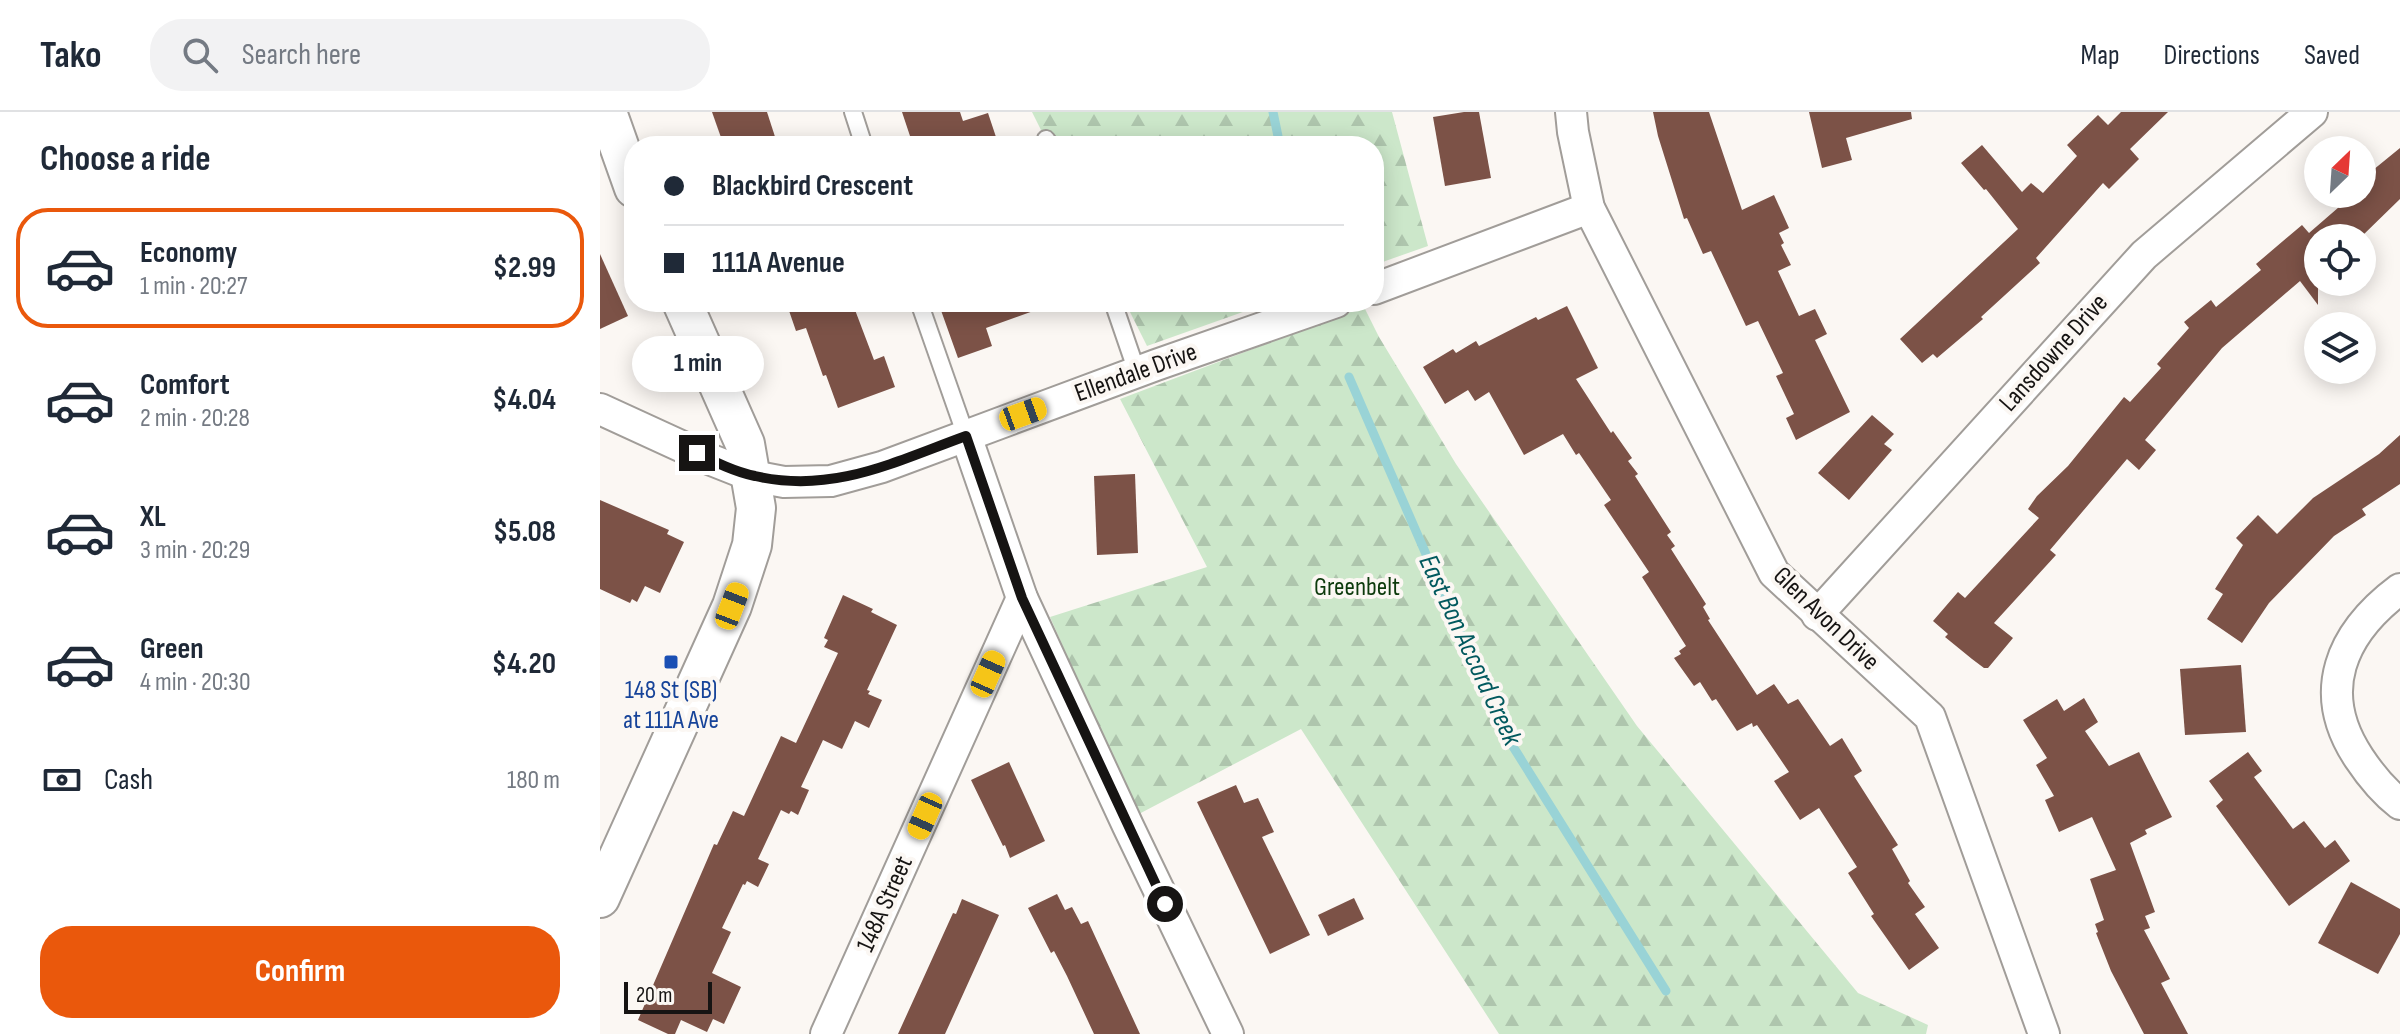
<!DOCTYPE html>
<meta charset="utf-8">
<style>
body{margin:0;font-family:"Sofia Sans Condensed",sans-serif;background:#f2f2f3;color:#1f2937;height:100vh;display:flex;flex-direction:column;font-size:30px;white-space:nowrap}
*{box-sizing:border-box;margin:0}
p{font-size:26px;color:#747a83}
.icon{flex:none;width:44px;height:44px;fill:none;stroke:currentColor;stroke-width:2;stroke-linecap:round;stroke-linejoin:round}
.map{position:relative;flex:1;overflow:hidden}
.sheet{display:flex;flex-direction:column;background:#fff;width:600px}
.sheet>*{flex:none}
.banner{position:absolute;left:24px;top:24px;width:760px;height:176px;border-radius:32px;box-shadow:0 4px 20px #0003;display:grid;align-content:center;height:176px;padding:0 40px;background:#fff}
.needle{width:52px;rotate:25deg}
.buttons{position:absolute;left:1704px;top:24px;display:grid;gap:16px}
.buttons a{display:grid;place-items:center;width:72px;height:72px;border-radius:50%;background:#fff;box-shadow:0 4px 20px #0003;font-size:40px}
.scale{position:absolute;left:24px;bottom:20px;width:88px;box-sizing:border-box;padding-left:8px;border:4px solid #161413;border-top:0;font-size:22px;line-height:28px;white-space:nowrap;color:#161413;-webkit-text-stroke:6px #fbf7f3;paint-order:stroke}
.end{position:absolute;width:36px;height:36px;margin:-18px;border:10px solid #161413;background:#fff;box-shadow:0 0 0 4px #fff}
.from{border-radius:50%}
.bubble{position:absolute;height:56px;border-radius:28px;background:#fff;box-shadow:0 4px 20px #0003;font-size:26px;font-weight:700;line-height:56px;text-align:center}
.car{position:absolute;width:24px;height:48px;margin:-24px -12px;border-radius:10px;box-shadow:0 0 6px 2px #0007;background:linear-gradient(#f5c518 24%,#345 0 40%,#f5c518 0 76%,#345 0 86%,#f5c518 0)}
.banner b{display:flex;align-items:center;gap:28px;height:76px;font-size:30px}
.banner b+b{border-top:2px solid #e0e1e3}
.banner i{width:20px;height:20px;background:#1f2937}
ul{padding:0;list-style:none}
li{display:flex;align-items:center;gap:24px;height:120px;margin:0 16px 12px;padding:0 24px;border:4px solid transparent;border-radius:32px}
li div{flex:1}
li b{display:block;font-size:30px}
li em{font-style:normal;font-weight:700}
li.on{border-color:#ea580c}
li>.icon{width:72px;height:72px;stroke-width:1.5}
h2{padding:0 40px;font-size:36px;line-height:96px}
.pay{display:flex;align-items:center;gap:20px;height:88px;padding:0 40px;font-size:30px}
.pay p{margin-inline-start:auto}
.action{display:flex;gap:16px;margin-top:auto;padding:16px 40px}
.action a{flex:1;height:92px;border-radius:32px;background:#ea580c;color:#fff;font-size:32px;font-weight:700;line-height:92px;text-align:center}
header{display:flex;align-items:center;gap:48px;box-sizing:border-box;height:112px;padding:0 40px;background:#fff;border-bottom:2px solid #e0e1e3}
header strong{font-size:38px}
nav{display:flex;gap:44px;margin-inline-start:auto;font-size:28px}
.search{width:560px;height:72px;background:#f2f2f3;display:flex;align-items:center;gap:20px;box-sizing:border-box;padding:0 28px;border-radius:32px;color:#747a83;font-size:30px}
main{display:flex;flex:1;min-height:0}
.map>svg:first-child{display:block}
.forest{fill:url(#forest-firs)}
.lines{fill:none;stroke-linecap:round;stroke-linejoin:round}
.stream{stroke:#99d3d6;stroke-width:9}
.building{fill:#7c5247}
.service-casing{stroke:#a19d99;stroke-width:20}
.minor-casing{stroke:#a19d99;stroke-width:34}
.tertiary-casing{stroke:#a19d99;stroke-width:42}
.service{stroke:#fff;stroke-width:16}
.minor{stroke:#fff;stroke-width:30}
.tertiary{stroke:#fff;stroke-width:38}
.route{stroke:#161413;stroke-width:10}
.transit-dot{fill:#1a4fb4;stroke:#fbf7f3;stroke-width:3}
.labels{text-anchor:middle;dominant-baseline:central;stroke-width:8;stroke-linejoin:round;paint-order:stroke}
.street-label{font-size:26px;fill:#161413;stroke:#fbf7f3}
.park-label{font-size:26px;fill:#0c3a0c;stroke:#fbf7f3}
.transit-label{font-size:26px;fill:#164399;stroke:#fbf7f3}
.water-label{font-size:28px;font-style:italic;fill:#02595e;stroke:#fbf7f3}
</style>
<header>
<strong>Tako</strong>
<div class="search"><svg class="icon" aria-label="search" viewBox="0 0 24 24"><circle cx="10" cy="10" r="6"/><path d="M15 15l6 6"/></svg>Search here</div>
<nav><a>Map</a><a>Directions</a><a>Saved</a></nav>
</header>
<main>
<section class="sheet">
<h2>Choose a ride</h2>
<ul>
<li class="on"><svg class="icon" aria-label="car" viewBox="0 0 24 24"><path d="M5 17H2v-5l4-1 3-4h7l3 4 3 1v5h-3M9 17h6M6 11h13"/><circle cx="7" cy="17" r="2"/><circle cx="17" cy="17" r="2"/></svg><div><b>Economy</b><p>1 min · 20:27</p></div><em>$2.99</em></li>
<li><svg class="icon" aria-label="car" viewBox="0 0 24 24"><path d="M5 17H2v-5l4-1 3-4h7l3 4 3 1v5h-3M9 17h6M6 11h13"/><circle cx="7" cy="17" r="2"/><circle cx="17" cy="17" r="2"/></svg><div><b>Comfort</b><p>2 min · 20:28</p></div><em>$4.04</em></li>
<li><svg class="icon" aria-label="car" viewBox="0 0 24 24"><path d="M5 17H2v-5l4-1 3-4h7l3 4 3 1v5h-3M9 17h6M6 11h13"/><circle cx="7" cy="17" r="2"/><circle cx="17" cy="17" r="2"/></svg><div><b>XL</b><p>3 min · 20:29</p></div><em>$5.08</em></li>
<li><svg class="icon" aria-label="car" viewBox="0 0 24 24"><path d="M5 17H2v-5l4-1 3-4h7l3 4 3 1v5h-3M9 17h6M6 11h13"/><circle cx="7" cy="17" r="2"/><circle cx="17" cy="17" r="2"/></svg><div><b>Green</b><p>4 min · 20:30</p></div><em>$4.20</em></li>
</ul>
<div class="pay"><svg class="icon" aria-label="cash" viewBox="0 0 24 24"><path d="M3 7h18v10H3z"/><circle cx="12" cy="12" r="2"/></svg>Cash<p>180 m</p></div>
<div class="action"><a>Confirm</a></div>
</section>
<div class="map">
<svg width="1800" height="922" viewBox="0 0 1800 922">
<defs>
<pattern id="forest-firs" width="22" height="20" patternUnits="userSpaceOnUse" patternTransform="scale(2)"><rect width="22" height="20" fill="#cce7ca"/><path d="M5 1l3.5 6h-7zM16 11l3.5 6h-7z" fill="#aec5ad"/></pattern>
</defs>
<rect width="100%" height="100%" fill="#fbf7f3"/>
<g class="forest">
<polygon points="432,0 792,0 828,134 774,153 774,34 449,34"/>
<polygon points="525,190 671,190 547,234"/>
<polygon points="764,195 779,225 856,352 1037,614 1258,881 1328,913 1326,922 899,922 701,617 537,703 450,505 607,455 520,287"/>
</g>
<g class="lines">
<g class="stream">
<polyline points="673,0 680,34"/>
<polyline points="749,265 902,617 1066,879"/>
</g>
</g>
<g class="building">
<polygon points="112,0 167,0 178,34 124,34"/>
<polygon points="302,0 360,0 363,9 388,1 399,34 303,34 302,30 311,27"/>
<polygon points="864,0 879,0 891,66 845,74 833,5"/>
<polygon points="1053,0 1109,0 1142,98 1174,83 1189,116 1179,121 1184,131 1181,133 1191,153 1178,159 1199,204 1215,197 1227,222 1215,228 1250,300 1196,328 1186,306 1194,302 1176,264 1183,261 1158,209 1146,214 1111,139 1103,142 1087,106 1084,107 1058,24"/>
<polygon points="1209,0 1311,0 1312,7 1246,26 1252,48 1222,56"/>
<polygon points="1521,0 1568,0 1530,37 1539,47 1509,77 1503,71 1436,146 1440,151 1381,205 1383,207 1337,246 1333,242 1322,251 1300,227 1418,117 1386,77 1384,78 1361,51 1382,33 1422,80 1431,71 1443,81 1477,44 1467,33 1498,3 1508,13"/>
<polygon points="1800,36 1800,87 1760,126 1713,126 1718,132 1718,193 1700,169 1622,236 1545,328 1556,338 1539,358 1527,347 1450,438 1456,443 1394,511 1413,526 1388,556 1384,556 1372,547 1345,525 1348,522 1333,509 1358,480 1365,486 1439,406 1428,397 1437,384 1468,354 1524,285 1530,290 1561,256 1557,252 1589,216 1584,210 1611,188 1616,195 1661,158 1656,152 1702,113 1709,121 1754,82 1762,82 1762,67"/>
<polygon points="0,142 28,204 0,217"/>
<polygon points="186,190 252,190 274,248 284,244 295,275 238,296 226,263 223,264 206,216 196,219"/>
<polygon points="338,190 450,190 450,193 386,216 392,234 358,246"/>
<polygon points="967,194 998,256 976,267 1011,321 1013,319 1032,346 1028,349 1038,362 1035,364 1071,420 1067,423 1075,434 1071,437 1106,492 1103,495 1110,507 1108,508 1157,583 1174,572 1188,592 1198,587 1230,634 1242,626 1262,659 1254,664 1298,733 1292,737 1310,769 1308,771 1325,795 1315,802 1339,836 1309,858 1271,804 1274,802 1248,761 1257,755 1219,696 1200,708 1174,669 1189,660 1157,613 1153,615 1152,611 1137,619 1116,587 1112,589 1100,570 1094,574 1074,546 1081,542 1079,539 1086,534 1042,465 1049,460 1004,393 1011,388 979,341 976,343 963,322 924,343 889,280 875,289 868,278 845,292 823,255 853,237 856,241 876,229 879,234 936,205 938,208"/>
<polygon points="1272,303 1294,322 1284,332 1292,338 1249,388 1218,361"/>
<polygon points="1800,323 1800,372 1762,397 1766,403 1734,424 1669,491 1642,531 1607,507 1623,482 1615,477 1643,433 1636,426 1658,403 1677,422 1713,386 1779,342"/>
<polygon points="535,362 538,441 497,443 494,364"/>
<polygon points="0,388 69,418 67,422 84,430 60,481 45,474 37,490 32,487 30,491 0,477"/>
<polygon points="243,483 273,497 271,500 297,513 267,578 270,579 268,582 282,588 269,616 255,609 242,637 223,628 201,675 209,678 198,703 191,699 189,702 181,698 158,747 169,752 158,775 147,769 145,773 143,772 122,816 131,820 112,861 141,875 124,912 113,907 107,920 81,908 75,922 68,922 38,908 114,732 117,733 133,699 144,704 181,624 196,631 238,541 224,535 228,528 224,526"/>
<polygon points="1641,553 1646,620 1585,623 1580,557"/>
<polygon points="1484,586 1498,610 1485,619 1509,654 1539,640 1572,705 1545,718 1547,722 1530,731 1555,800 1545,804 1550,816 1544,818 1570,867 1561,871 1588,922 1544,922 1511,859 1496,821 1498,820 1495,812 1504,808 1490,767 1516,758 1492,705 1459,720 1445,688 1454,684 1436,653 1447,646 1423,608 1457,587 1464,599"/>
<polygon points="1648,640 1662,659 1654,665 1693,717 1704,709 1725,736 1735,728 1750,749 1689,794 1616,694 1623,688 1609,669"/>
<polygon points="409,650 445,729 410,746 405,733 403,734 371,668"/>
<polygon points="636,673 644,691 658,686 674,720 662,725 710,823 670,842 597,690"/>
<polygon points="1751,770 1800,797 1800,822 1778,862 1718,831"/>
<polygon points="457,782 465,798 472,795 481,812 488,809 540,922 494,922 467,864 454,839 451,841 428,796"/>
<polygon points="754,786 764,807 728,824 718,803"/>
<polygon points="362,787 399,803 345,922 298,922 353,801 356,802"/>
</g>
<g class="lines">
<defs>
<g id="service">
<polyline points="253,0 264,34"/>
<polyline points="446,27 451,34"/>
<polyline points="319,190 366,324"/>
<polyline points="513,190 537,260"/>
</g>
<g id="minor">
<polyline points="971,0 973,20 989,96 1174,461 1330,605 1444,922"/>
<polyline points="774,177 989,96"/>
<polyline points="0,297 109,347 152,364 184,370 231,369 282,355 556,253 736,190"/>
<polyline points="366,324 422,486 528,714 628,922"/>
<path d="M 1800,477 C 1741,521 1715,580 1759,646 C 1771,664 1783,679 1800,692"/>
<polyline points="1217,503 1544,143 1712,0"/>
<polyline points="226,922 422,486"/>
</g>
<g id="tertiary">
<polyline points="7,0 34,76"/>
<polyline points="0,786 132,494 152,433 156,396 145,332 82,190"/>
</g>
</defs>
<use href="#service" class="service-casing"/>
<use href="#minor" class="minor-casing"/>
<use href="#tertiary" class="tertiary-casing"/>
<use href="#service" class="service"/>
<use href="#minor" class="minor"/>
<use href="#tertiary" class="tertiary"/>
</g>
<g class="lines">
<path class="route" d="M 97,341 C 115,350 135,360 155,364 C 233,382 294,350 366,324 L 422,486 L 565,792"/>
</g>
<rect class="transit-dot" x="63" y="542" width="16" height="16" rx="4"/>
<g class="labels">
<g class="street-label">
<text transform="translate(1454 241) rotate(-48)">Lansdowne Drive</text>
<text transform="translate(536 261) rotate(-20)">Ellendale Drive</text>
<text transform="translate(1226 507) rotate(44)">Glen Avon Drive</text>
<text transform="translate(285 792) rotate(-66)">148A Street</text>
</g>
<g class="park-label">
<text x="757" y="475">Greenbelt</text>
</g>
<g class="transit-label">
<text x="71" y="578">148 St (SB)<tspan x="71" dy="30">at 111A Ave</tspan></text>
</g>
<g class="water-label">
<text transform="translate(870 538) rotate(65)">East Bon Accord Creek</text>
</g>
</g>
</svg>
<div class="buttons">
<a><svg class="needle" viewBox="-14 -14 28 28"><path d="M0-13l5 13h-10z" fill="#e53935"/><path d="M0 13l5-13h-10z" fill="#747a83"/></svg></a>
<a><svg class="icon" aria-label="locate" viewBox="0 0 24 24"><circle cx="12" cy="12" r="6"/><path d="M12 2v4M12 18v4M2 12h4M18 12h4"/></svg></a>
<a><svg class="icon" aria-label="layers" viewBox="0 0 24 24"><path d="M12 4l9 5-9 5-9-5zM3 14l9 5 9-5"/></svg></a>
</div>
<div class="scale">20 m</div>
<i class="end from" style="left:565px;top:792px"></i>
<i class="end" style="left:97px;top:341px"></i>
<div class="bubble" style="left:32px;top:224px;width:132px">1 min</div>
<i class="car" style="left:423px;top:302px;rotate:70deg"></i>
<i class="car" style="left:132px;top:494px;rotate:21deg"></i>
<i class="car" style="left:388px;top:562px;rotate:24deg"></i>
<i class="car" style="left:325px;top:704px;rotate:204deg"></i>
<div class="banner">
<b><i class="from"></i>Blackbird Crescent</b>
<b><i></i>111A Avenue</b>
</div>
</div>
</main>
